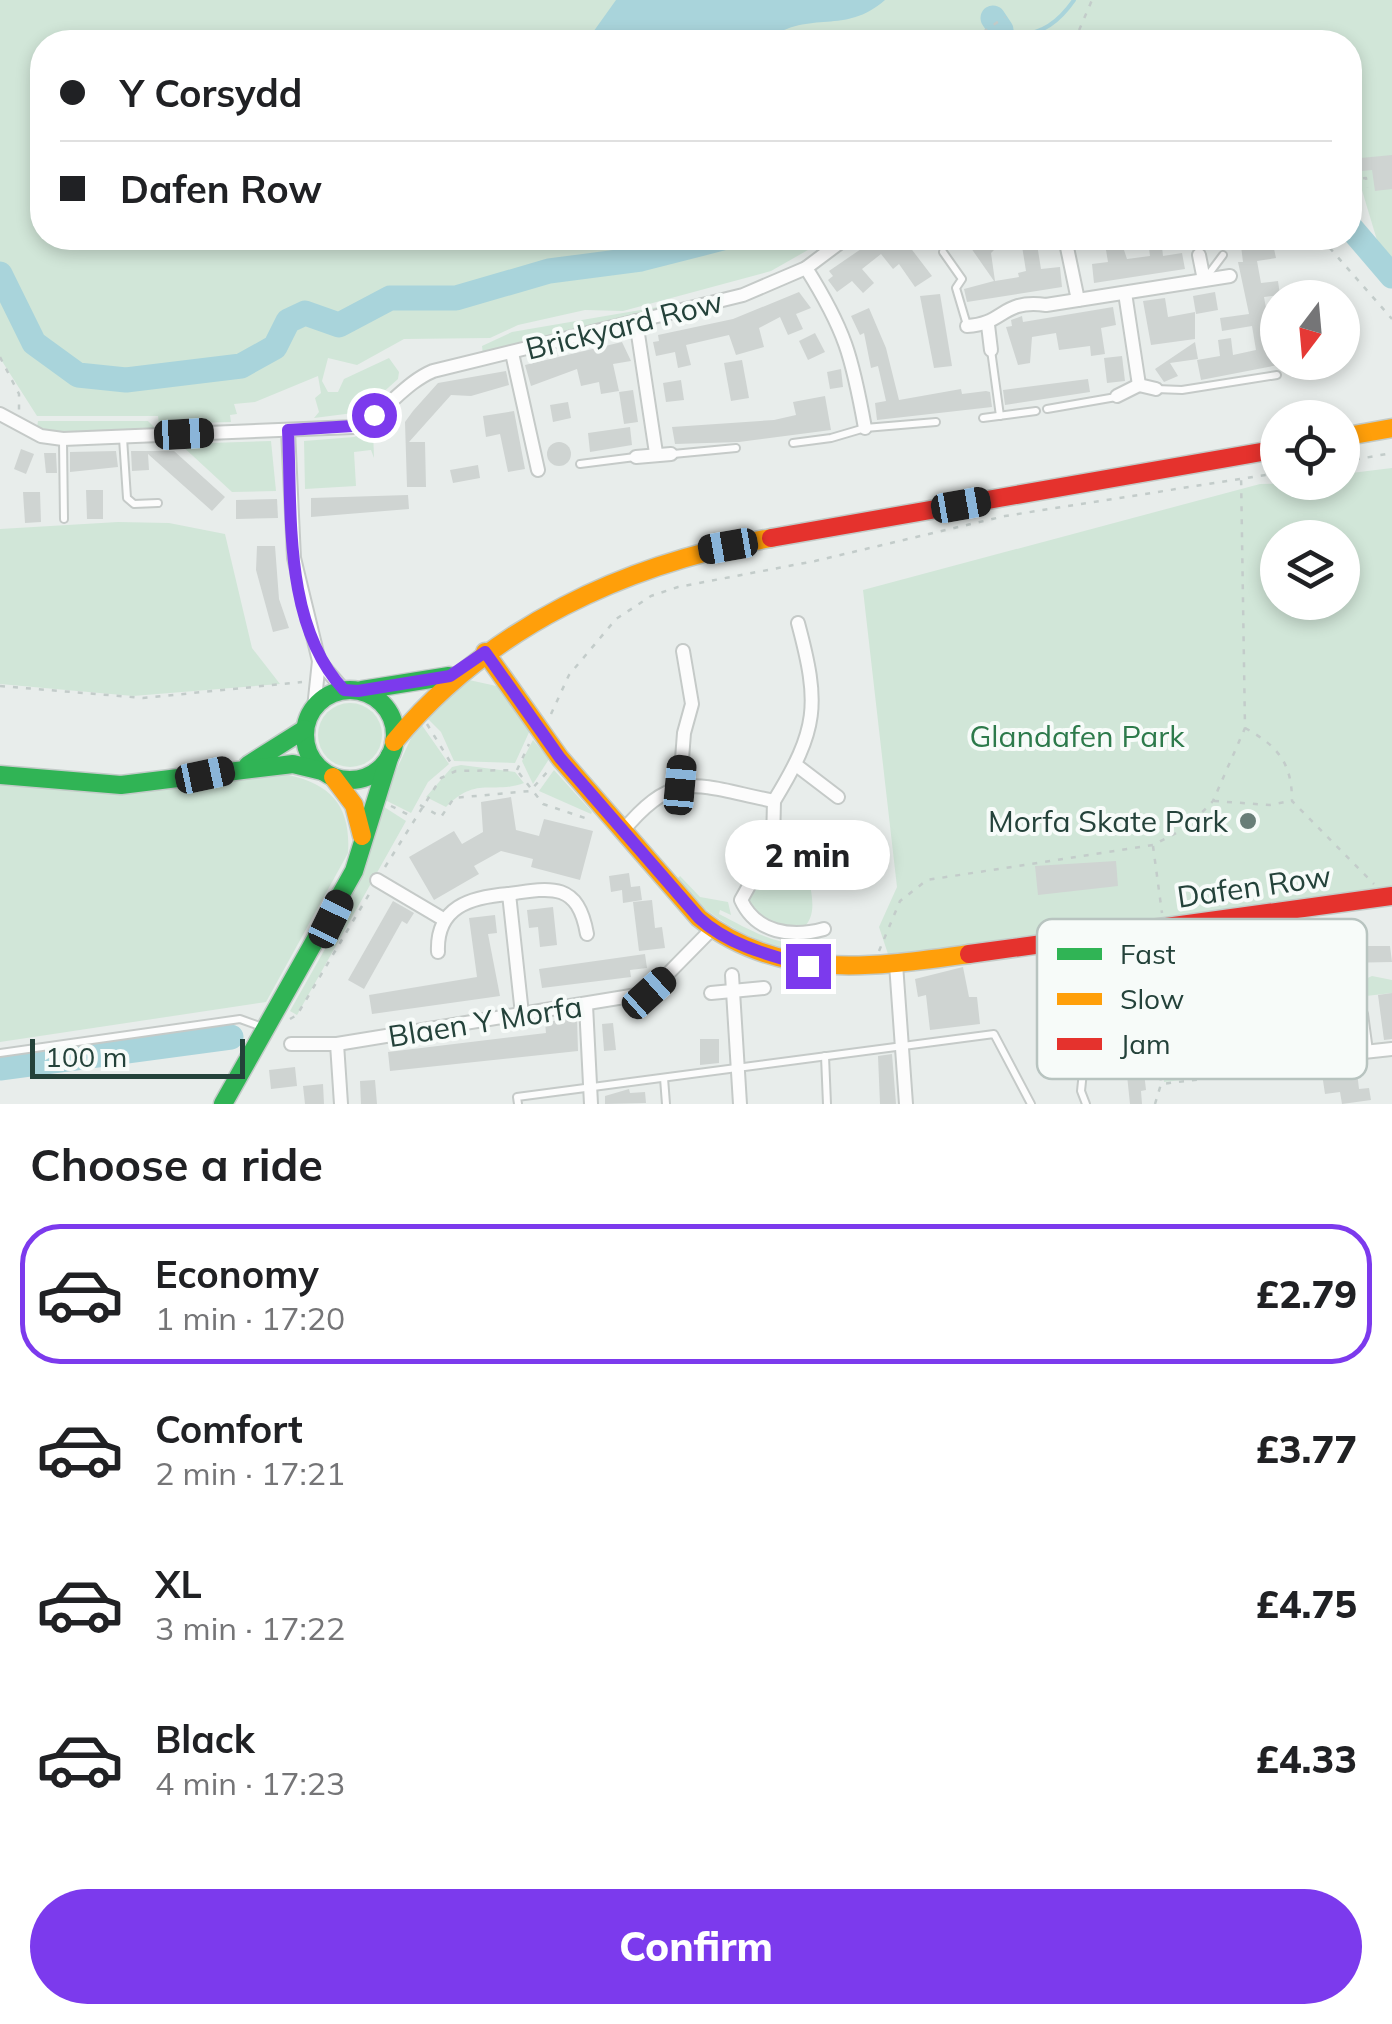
<!DOCTYPE html>
<meta charset="utf-8">
<style>
body{margin:0;font-family:Mulish,sans-serif;background:#f6f6f6;color:#202124;height:100vh;display:flex;flex-direction:column;font-size:38px;white-space:nowrap}
*{box-sizing:border-box;margin:0}
p{font-size:32px;color:#757577}
.icon{flex:none;width:55px;height:55px;fill:none;stroke:currentColor;stroke-width:2;stroke-linecap:round;stroke-linejoin:round}
.map{position:relative;height:1104px;overflow:hidden}
.side{display:flex;flex-direction:column;background:#fff;flex:1}
.side>*{flex:none}
.guide{position:absolute;left:30px;top:30px;width:1332px;height:220px;border-radius:40px;box-shadow:0 5px 15px #0003;display:grid;align-content:center;height:220px;padding:0 30px;background:#fff}
.needle{width:65px;rotate:196deg}
.controls{position:absolute;left:1260px;top:280px;display:grid;gap:20px}
.controls a{display:grid;place-items:center;width:100px;height:100px;border-radius:50%;background:#fff;box-shadow:0 5px 15px #0003;font-size:50px}
.scale{position:absolute;left:30px;bottom:25px;width:215px;box-sizing:border-box;padding-left:10px;border:5px solid #24423a;border-top:0;font-size:28px;line-height:35px;white-space:nowrap;color:#24423a;-webkit-text-stroke:8px #f7fbf9;paint-order:stroke}
.end{position:absolute;width:45px;height:45px;margin:-22px;border:12px solid #7c3aed;background:#fff;box-shadow:0 0 0 5px #fff}
.from{border-radius:50%}
.bubble{position:absolute;height:70px;border-radius:35px;background:#fff;box-shadow:0 5px 15px #0003;font-size:32px;font-weight:800;line-height:70px;text-align:center}
.car{position:absolute;width:30px;height:60px;margin:-30px -15px;border-radius:12px;box-shadow:0 0 8px 2px #0007;background:linear-gradient(#222 24%,#8ab4d8 0 40%,#222 0 76%,#8ab4d8 0 86%,#222 0)}
.guide b{display:flex;align-items:center;gap:35px;height:95px;font-size:38px}
.guide b+b{border-top:2px solid #e0e0e0}
.guide i{width:25px;height:25px;background:#202124}
ul{padding:0;list-style:none}
li{display:flex;align-items:center;gap:30px;height:140px;margin:0 20px 15px;padding:0 10px;border:5px solid transparent;border-radius:40px}
li div{flex:1}
li b{display:block;font-size:38px}
li em{font-style:normal;font-weight:800}
li.on{border-color:#7c3aed}
li>.icon{width:90px;height:90px;stroke-width:1.5}
h2{padding:0 30px;font-size:45px;line-height:120px}
.primary-button{display:flex;gap:20px;margin-top:auto;padding:20px 30px}
.primary-button a{flex:1;height:115px;border-radius:60px;background:#7c3aed;color:#fff;font-size:40px;font-weight:800;line-height:115px;text-align:center}
.map>svg:first-child{display:block}
.green{fill:#d1e6d8;fill-rule:evenodd}
.water{fill:#a9d4db}
.lines{fill:none;stroke-linecap:round;stroke-linejoin:round}
.stream{stroke:#a9d4db;stroke-width:4}
.river{stroke:#a9d4db;stroke-width:25}
.building{fill:#cfd4d2}
.lane-casing{stroke:#c5cac8;stroke-width:10}
.street-casing{stroke:#c5cac8;stroke-width:16}
.fast-casing{stroke:#c3cbc8;stroke-width:21}
.slow-casing{stroke:#c3cbc8;stroke-width:21}
.jam-casing{stroke:#c3cbc8;stroke-width:21}
.path{stroke:#c3ccca;stroke-width:2.5;stroke-dasharray:5 8;stroke-linecap:butt}
.lane{stroke:#fcfcfc;stroke-width:6}
.street{stroke:#fcfcfc;stroke-width:12}
.fast{stroke:#30b455;stroke-width:18}
.slow{stroke:#ff9f0a;stroke-width:18}
.jam{stroke:#e5322d;stroke-width:18}
.route{stroke:#7c3aed;stroke-width:12}
.poi-dot{fill:#697e78;stroke:#f7fbf9;stroke-width:4}
.labels{text-anchor:middle;dominant-baseline:central;stroke-width:8;stroke-linejoin:round;paint-order:stroke}
.street-label{font-size:30px;fill:#24423a;stroke:#f7fbf9}
.park-label{font-size:30px;fill:#2d7a4b;stroke:#f7fbf9}
.poi-label{font-size:30px;fill:#24423a;stroke:#f7fbf9;text-anchor:end}
.key{fill:#f7fbf9;stroke:#b8c4c0;stroke-width:2.5}
.key-label{font-size:28px;fill:#24423a}
</style>
<div class="map">
<svg width="1392" height="1104" viewBox="0 0 1392 1104">
<rect width="100%" height="100%" fill="#e8edeb"/>
<g class="green">
<polygon points="0,0 1392,0 1392,258 1383,260 1361,187 1350,187 1350,42 42,42 42,238 829,238 771,271 623,311 585,310 518,325 490,338 404,339 357,365 328,358 322,381 328,392 338,392 344,379 389,358 399,372 398,379 361,412 314,418 319,412 315,398 321,393 318,376 255,402 234,404 237,414 230,415 231,422 159,424 158,416 37,416 0,358"/>
<polygon points="687,302 483,355 482,346 512,332"/>
<polygon points="38,421 148,421 156,429 58,432 37,427"/>
<polygon points="373,430 374,458 371,450 354,452 356,486 305,489 304,441 354,437"/>
<polygon points="271,441 276,491 232,492 180,444"/>
<path d="M 1392,468 L 1392,891 L 890,960 L 879,927 L 897,887 L 863,590 L 1260,484 L 1342,482 L 1343,474 ZM 1278,538 L 1342,538 L 1342,602 L 1278,602 Z"/>
<polygon points="118,522 169,523 225,534 252,648 280,684 133,696 0,684 0,529"/>
<polygon points="469,680 501,687 531,728 515,763 454,761 441,732 424,715"/>
<circle cx="350" cy="735" r="32"/>
<polygon points="419,721 449,764 428,782 411,813 383,799"/>
<polygon points="533,740 549,759 533,784 522,761"/>
<path d="M 461,765 L 515,772 L 524,783 C 492,795 477,775 446,807 L 426,797 L 452,767 Z"/>
<polygon points="554,770 592,812 591,814 539,791"/>
<path d="M 288,771 L 289,775 C 333,785 351,808 348,853 L 266,1002 L 0,1042 L 0,782 L 100,792 L 165,790 Z"/>
<polygon points="381,805 406,821 297,1015 290,1011 347,910"/>
<path d="M 769,864 L 810,884 C 813,903 816,918 800,931 L 775,925 L 750,912 L 746,900 Z"/>
<path d="M 680,876 L 700,897 L 728,902 L 731,915 L 720,910 L 719,914 C 758,934 777,947 822,944 L 821,959 C 762,947 717,926 675,881 Z"/>
<polygon points="1372,976 1392,980 1392,993 1314,1002"/>
<polygon points="1288,1055 1289,1068 1164,1082 1164,1069"/>
</g>
<path class="water" d="M 616,0 L 885,0 C 844,36 811,9 768,39 L 586,42 Z"/>
<g class="lines">
<path class="stream" d="M 1001,30 C 1033,42 1056,26 1074,0"/>
<g class="river">
<polyline points="993,18 1001,30 999,42"/>
<polyline points="1350,227 1392,276"/>
<polyline points="0,274 34,343 78,375 126,380 241,366 275,347 288,321 305,313 339,325 390,298 456,298 549,271 641,259 723,238"/>
<polyline points="0,1068 231,1037"/>
</g>
</g>
<g class="building">
<polygon points="1392,155 1392,189 1375,191 1372,170 1350,172 1350,159"/>
<polygon points="877,238 903,238 932,276 915,287 899,264 893,269 881,254 862,269 874,283 863,293 852,281 837,292 828,280 833,276 829,271"/>
<polygon points="964,238 985,238 994,250 991,253 995,281 1019,277 1018,273 1026,271 1021,240 1036,238 1041,269 1060,267 1062,287 967,302 964,289 994,281"/>
<polygon points="1104,238 1120,238 1127,259 1150,256 1148,240 1161,238 1163,256 1182,253 1185,269 1094,283 1092,264 1108,262"/>
<polygon points="1240,238 1256,238 1257,247 1273,244 1276,258 1257,261 1261,283 1278,281 1280,295 1264,297 1268,319 1264,320 1269,351 1278,350 1278,365 1201,380 1197,360 1220,356 1218,340 1231,338 1233,355 1256,350 1252,326 1222,331 1220,318 1249,314 1238,262 1243,262"/>
<polygon points="799,292 811,308 796,314 803,329 788,335 780,317 759,328 764,347 736,355 729,335 686,345 691,365 678,368 675,352 656,356 653,342 659,341 658,335 733,319"/>
<polygon points="1215,292 1218,310 1196,314 1193,296"/>
<polygon points="940,294 952,366 934,368 920,296"/>
<polygon points="1165,298 1168,317 1195,312 1195,339 1151,345 1143,301"/>
<polygon points="1113,307 1116,325 1101,328 1105,354 1091,356 1090,346 1059,350 1056,333 1032,337 1030,363 1018,365 1006,327 1012,326 1011,320 1022,316 1023,322"/>
<polygon points="869,308 886,348 899,400 961,389 962,394 986,391 990,392 992,407 877,420 875,403 886,401 878,366 871,368 864,333 860,335 851,316"/>
<polygon points="815,333 825,352 808,360 799,341"/>
<polygon points="622,342 631,361 613,364 619,391 601,394 599,382 581,386 577,369 531,386 525,365"/>
<polygon points="1195,342 1198,359 1170,363 1178,376 1164,382 1155,369"/>
<polygon points="1122,356 1125,381 1107,383 1104,358"/>
<polygon points="742,360 749,398 731,401 724,363"/>
<polygon points="841,369 843,387 830,389 827,372"/>
<polygon points="506,371 509,385 471,396 451,395 409,442 425,442 426,487 407,487 405,422 413,411 438,383"/>
<polygon points="1088,379 1090,392 1005,405 1003,390"/>
<polygon points="681,380 684,400 666,402 663,383"/>
<polygon points="633,390 638,422 624,424 619,392"/>
<polygon points="825,396 831,430 739,442 675,444 672,427 774,420 796,415 793,402"/>
<polygon points="568,402 571,418 553,422 550,405"/>
<polygon points="514,411 525,469 508,472 500,434 486,437 483,416"/>
<polygon points="630,427 632,445 590,452 588,433"/>
<circle cx="559" cy="454" r="12"/>
<polygon points="21,449 34,454 26,474 14,469"/>
<polygon points="131,451 174,451 225,497 212,511 148,454 149,470 132,471"/>
<polygon points="70,452 116,451 118,467 70,472"/>
<polygon points="44,453 56,453 57,473 46,473"/>
<polygon points="478,465 480,478 453,483 450,470"/>
<polygon points="86,490 103,490 103,519 87,519"/>
<polygon points="23,492 40,492 41,522 25,523"/>
<polygon points="408,495 409,509 311,517 311,498"/>
<polygon points="277,499 278,518 236,519 236,500"/>
<polygon points="257,546 275,546 279,599 289,628 273,632 256,570"/>
<polygon points="511,797 516,830 539,836 544,819 593,831 580,880 531,867 533,859 501,851 474,866 479,874 434,900 409,857 454,831 462,844 483,832 481,802"/>
<polygon points="1116,861 1118,886 1038,895 1035,866"/>
<polygon points="629,873 631,887 640,886 642,900 623,903 622,890 611,892 609,876"/>
<polygon points="652,900 655,928 662,927 665,948 639,951 633,902"/>
<polygon points="393,901 414,913 407,924 402,921 364,989 348,980"/>
<polygon points="553,907 557,945 540,947 538,927 529,928 527,910"/>
<polygon points="495,915 497,933 488,934 500,996 372,1014 369,995 477,977 469,918"/>
<polygon points="1315,937 1315,943 1339,940 1340,946 1390,946 1392,962 1342,963 1341,957 1317,960 1317,953 1280,957 1278,941"/>
<polygon points="645,954 647,968 630,970 631,977 542,988 539,969"/>
<polygon points="963,967 969,997 977,997 980,1024 930,1030 926,995 918,997 915,979"/>
<polygon points="1392,993 1392,1039 1384,1040 1378,995"/>
<polygon points="577,1018 578,1051 390,1071 388,1052 546,1033 545,1022"/>
<polygon points="613,1023 616,1050 604,1051 602,1024"/>
<polygon points="700,1039 719,1039 719,1063 700,1065"/>
<polygon points="892,1054 896,1104 880,1104 878,1056"/>
<polygon points="1142,1055 1146,1090 1141,1091 1142,1104 1130,1104 1125,1056"/>
<polygon points="1356,1063 1359,1089 1369,1088 1371,1100 1342,1104 1340,1092 1325,1094 1321,1067"/>
<polygon points="295,1067 297,1086 271,1089 269,1070"/>
<polygon points="375,1080 377,1104 361,1104 360,1081"/>
<polygon points="323,1084 324,1104 305,1104 303,1086"/>
<polygon points="629,1089 630,1093 645,1092 646,1103 605,1104 605,1096"/>
</g>
<g class="lines">
<defs>
<g id="lane">
<polyline points="943,252 962,279 956,288 967,325"/>
<polyline points="1205,279 1223,255"/>
<polyline points="991,350 1000,416"/>
<polyline points="1156,389 1182,390 1277,375"/>
<polyline points="1047,409 1116,397"/>
<polyline points="983,418 1036,411"/>
<polyline points="123,438 127,498 134,504 158,503"/>
<polyline points="63,441 64,519"/>
<polyline points="793,443 831,438 865,428 936,422"/>
<polyline points="673,454 736,448"/>
<polyline points="580,464 635,457"/>
<polyline points="0,1053 240,1019 265,1028"/>
<polyline points="825,1056 827,1104"/>
<polyline points="664,1078 666,1104"/>
<polyline points="518,1104 517,1097 994,1034 1031,1104"/>
<polyline points="1086,1104 1081,1091 1097,937"/>
</g>
<g id="street">
<polyline points="1065,238 1078,300"/>
<polyline points="1199,255 1204,280"/>
<path d="M 806,268 C 845,330 852,356 865,428"/>
<polyline points="1125,293 1139,385 1156,389"/>
<polyline points="636,321 656,453"/>
<polyline points="988,325 991,350"/>
<path d="M 967,326 C 1005,324 1001,299 1046,305 L 1230,276"/>
<polyline points="512,353 538,470"/>
<polyline points="1117,396 1139,385"/>
<path d="M 0,414 L 41,436 L 63,439 L 353,427 C 384,416 402,384 433,371 L 743,295 L 806,268 L 846,238"/>
<polyline points="288,430 294,558 319,661 314,708"/>
<polyline points="636,457 671,454"/>
<polyline points="319,661 344,690"/>
<polyline points="796,765 838,797"/>
<polyline points="680,785 684,733 692,704 683,651"/>
<path d="M 774,801 L 773,843 L 741,900 C 756,933 792,938 824,929"/>
<path d="M 622,832 C 676,767 698,786 774,801 C 818,729 820,705 798,623"/>
<polyline points="377,880 443,919"/>
<path d="M 509,894 C 553,887 578,883 587,934"/>
<polyline points="1226,918 1238,1025"/>
<path d="M 438,952 C 436,907 470,897 509,894 L 522,1014"/>
<polyline points="896,964 906,1104"/>
<polyline points="732,975 740,1104"/>
<polyline points="711,993 764,988"/>
<polyline points="586,1005 591,1104"/>
<polyline points="1361,1014 1366,1051"/>
<polyline points="291,1044 337,1044 649,993 711,930"/>
<polyline points="337,1044 341,1104"/>
<polyline points="1308,1058 1392,1049"/>
</g>
<g id="fast">
<polyline points="362,690 449,676"/>
<circle cx="350" cy="735" r="45"/>
<polyline points="248,765 305,729"/>
<polyline points="0,775 121,785 293,764 322,771"/>
<polyline points="223,1104 354,871 390,755"/>
</g>
<g id="slow">
<polyline points="1342,437 1392,428"/>
<path d="M 485,652 L 560,758 L 699,918 C 780,982 874,967 969,954"/>
<path d="M 394,742 C 490,626 625,564 771,538"/>
<polyline points="333,777 354,805 362,836"/>
</g>
<g id="jam">
<polyline points="771,538 1278,449"/>
<polyline points="969,954 1392,896"/>
</g>
</defs>
<use href="#lane" class="lane-casing"/>
<use href="#street" class="street-casing"/>
<use href="#fast" class="fast-casing"/>
<use href="#slow" class="slow-casing"/>
<use href="#jam" class="jam-casing"/>
<g class="path">
<polyline points="983,32 1005,17"/>
<polyline points="986,42 995,42"/>
<polyline points="1015,42 1016,38"/>
<polyline points="1064,42 1073,35"/>
<polyline points="1074,42 1092,0"/>
<polyline points="1350,179 1366,178 1367,188"/>
<polyline points="1321,238 1392,319"/>
<polyline points="0,357 19,394 19,411"/>
<polyline points="1342,462 1392,453"/>
<polyline points="0,686 143,698 302,682"/>
<polyline points="551,714 569,675 616,619 651,596 678,587 815,561 1005,516 1278,473"/>
<polyline points="427,724 454,768"/>
<path d="M 1245,728 C 1278,746 1292,763 1292,801 L 1374,884"/>
<polyline points="517,770 529,744"/>
<polyline points="519,773 543,804 591,820"/>
<polyline points="1214,801 1270,805 1290,801"/>
<polyline points="420,805 441,817 454,798 530,791 549,770"/>
<polyline points="391,806 411,816"/>
<polyline points="1153,846 1162,913"/>
<polyline points="385,867 441,778 456,771 516,770"/>
<polyline points="1147,946 1161,1082"/>
<polyline points="1167,946 1181,1062"/>
<polyline points="879,951 900,901 927,880 1153,845 1188,827 1213,801 1245,728 1241,473"/>
<polyline points="290,1019 297,1015 371,891"/>
<polyline points="1161,1067 1297,1051 1296,1035 1313,1033 1314,1042"/>
<polyline points="1155,1104 1161,1084 1296,1068"/>
</g>
<use href="#lane" class="lane"/>
<use href="#street" class="street"/>
<use href="#fast" class="fast"/>
<use href="#slow" class="slow"/>
<use href="#jam" class="jam"/>
</g>
<g class="lines">
<path class="route" d="M 374,415 L 353,426 L 288,430 C 292,514 283,625 344,690 L 358,691 L 450,676 L 485,652 L 560,758 L 699,918 C 728,945 769,955 808,966"/>
</g>
<circle class="poi-dot" cx="1248" cy="821" r="10"/>
<g class="labels">
<g class="street-label">
<text transform="translate(624 325) rotate(-14)">Brickyard Row</text>
<text transform="translate(1254 886) rotate(-8)">Dafen Row</text>
<text transform="translate(485 1021) rotate(-9)">Blaen Y Morfa</text>
</g>
<g class="park-label">
<text x="1077" y="736">Glandafen Park</text>
</g>
<g class="poi-label">
<text x="1228" y="821">Morfa Skate Park</text>
</g>
</g>
<rect x="1037" y="919" width="330" height="160" rx="15" class="key"/>
<rect x="1057" y="948" width="45" height="12" fill="#30b455"/>
<rect x="1057" y="993" width="45" height="12" fill="#ff9f0a"/>
<rect x="1057" y="1038" width="45" height="12" fill="#e5322d"/>
<g class="key-label">
<text x="1120" y="964">Fast</text>
<text x="1120" y="1009">Slow</text>
<text x="1120" y="1054">Jam</text>
</g>
</svg>
<div class="controls">
<a><svg class="needle" viewBox="-14 -14 28 28"><path d="M0-13l5 13h-10z" fill="#e53935"/><path d="M0 13l5-13h-10z" fill="#757577"/></svg></a>
<a><svg class="icon" aria-label="locate" viewBox="0 0 24 24"><circle cx="12" cy="12" r="6"/><path d="M12 2v4M12 18v4M2 12h4M18 12h4"/></svg></a>
<a><svg class="icon" aria-label="layers" viewBox="0 0 24 24"><path d="M12 4l9 5-9 5-9-5zM3 14l9 5 9-5"/></svg></a>
</div>
<div class="scale">100 m</div>
<i class="end from" style="left:374px;top:415px"></i>
<i class="end" style="left:808px;top:966px"></i>
<div class="bubble" style="left:725px;top:820px;width:165px">2 min</div>
<i class="car" style="left:184px;top:434px;rotate:87deg"></i>
<i class="car" style="left:961px;top:505px;rotate:80deg"></i>
<i class="car" style="left:728px;top:546px;rotate:260deg"></i>
<i class="car" style="left:205px;top:775px;rotate:78deg"></i>
<i class="car" style="left:680px;top:785px;rotate:5deg"></i>
<i class="car" style="left:331px;top:919px;rotate:26deg"></i>
<i class="car" style="left:649px;top:993px;rotate:48deg"></i>
<div class="guide">
<b><i class="from"></i>Y Corsydd</b>
<b><i></i>Dafen Row</b>
</div>
</div>
<section class="side">
<h2>Choose a ride</h2>
<ul>
<li class="on"><svg class="icon" aria-label="car" viewBox="0 0 24 24"><path d="M5 17H2v-5l4-1 3-4h7l3 4 3 1v5h-3M9 17h6M6 11h13"/><circle cx="7" cy="17" r="2"/><circle cx="17" cy="17" r="2"/></svg><div><b>Economy</b><p>1 min · 17:20</p></div><em>£2.79</em></li>
<li><svg class="icon" aria-label="car" viewBox="0 0 24 24"><path d="M5 17H2v-5l4-1 3-4h7l3 4 3 1v5h-3M9 17h6M6 11h13"/><circle cx="7" cy="17" r="2"/><circle cx="17" cy="17" r="2"/></svg><div><b>Comfort</b><p>2 min · 17:21</p></div><em>£3.77</em></li>
<li><svg class="icon" aria-label="car" viewBox="0 0 24 24"><path d="M5 17H2v-5l4-1 3-4h7l3 4 3 1v5h-3M9 17h6M6 11h13"/><circle cx="7" cy="17" r="2"/><circle cx="17" cy="17" r="2"/></svg><div><b>XL</b><p>3 min · 17:22</p></div><em>£4.75</em></li>
<li><svg class="icon" aria-label="car" viewBox="0 0 24 24"><path d="M5 17H2v-5l4-1 3-4h7l3 4 3 1v5h-3M9 17h6M6 11h13"/><circle cx="7" cy="17" r="2"/><circle cx="17" cy="17" r="2"/></svg><div><b>Black</b><p>4 min · 17:23</p></div><em>£4.33</em></li>
</ul>
<div class="primary-button"><a>Confirm</a></div>
</section>
